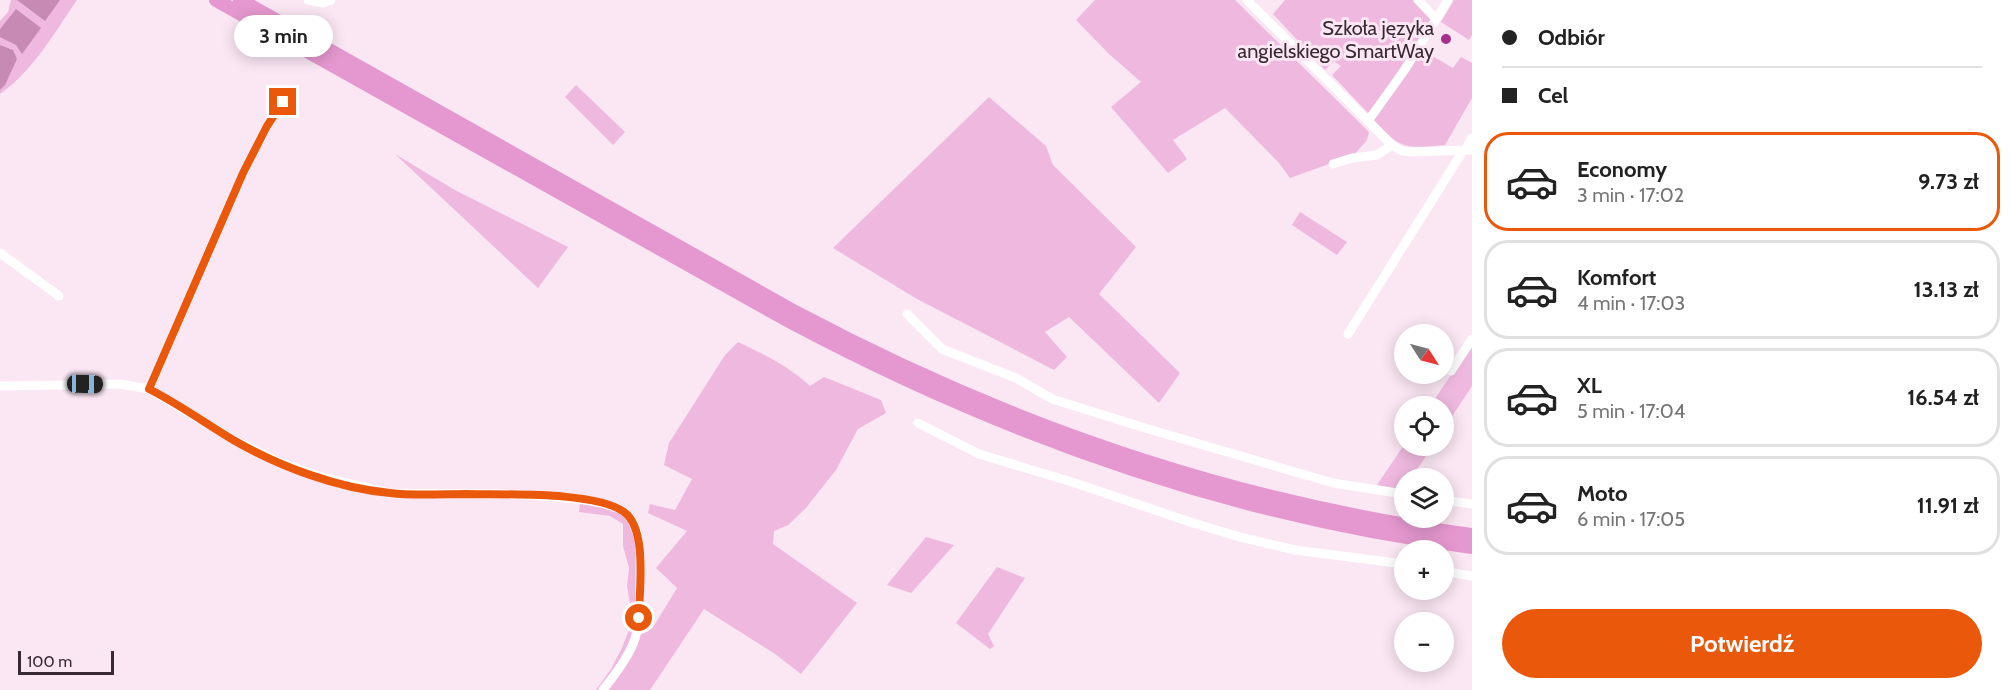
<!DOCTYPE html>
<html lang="pl">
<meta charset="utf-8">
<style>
body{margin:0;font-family:Cabin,sans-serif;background:#f2f2f2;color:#222;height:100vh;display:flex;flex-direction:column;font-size:22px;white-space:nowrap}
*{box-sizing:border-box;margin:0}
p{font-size:20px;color:#767676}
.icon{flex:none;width:33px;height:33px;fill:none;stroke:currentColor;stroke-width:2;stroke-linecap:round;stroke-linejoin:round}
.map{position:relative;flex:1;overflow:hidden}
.drawer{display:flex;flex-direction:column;background:#fff;width:540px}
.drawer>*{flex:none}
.banner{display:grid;align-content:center;height:132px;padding:0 30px;background:#fff}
.needle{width:39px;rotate:126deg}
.controls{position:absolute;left:1394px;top:324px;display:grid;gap:12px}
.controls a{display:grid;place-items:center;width:60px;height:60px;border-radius:50%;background:#fff;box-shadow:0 3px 15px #0003;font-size:30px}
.scale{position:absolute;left:18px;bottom:15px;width:96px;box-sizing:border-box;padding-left:6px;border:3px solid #372a33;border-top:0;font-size:16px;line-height:21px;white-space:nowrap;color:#372a33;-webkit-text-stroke:4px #fbe6f4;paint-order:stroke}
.end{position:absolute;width:27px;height:27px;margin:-14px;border:8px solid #ea580c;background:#fff;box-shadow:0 0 0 3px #fff}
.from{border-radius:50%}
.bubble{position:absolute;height:42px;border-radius:21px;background:#fff;box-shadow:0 3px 15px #0003;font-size:20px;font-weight:800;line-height:42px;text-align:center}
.car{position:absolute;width:18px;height:36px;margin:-18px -9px;border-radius:8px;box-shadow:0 0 4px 2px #0007;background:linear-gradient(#222 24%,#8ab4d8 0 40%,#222 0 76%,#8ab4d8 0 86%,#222 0)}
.banner b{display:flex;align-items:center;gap:21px;height:57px;font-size:22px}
.banner b+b{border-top:2px solid #e0e0e0}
.banner i{width:15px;height:15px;background:#222}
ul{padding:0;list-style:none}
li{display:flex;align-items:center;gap:18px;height:99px;margin:0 12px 9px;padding:0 18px;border:3px solid #e0e0e0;border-radius:24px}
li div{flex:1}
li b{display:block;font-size:22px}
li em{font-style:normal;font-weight:800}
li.active{border-color:#ea580c}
li>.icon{width:54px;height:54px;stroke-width:1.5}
.primary-button{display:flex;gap:12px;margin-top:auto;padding:12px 30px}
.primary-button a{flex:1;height:69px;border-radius:36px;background:#ea580c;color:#fff;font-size:24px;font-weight:800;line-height:69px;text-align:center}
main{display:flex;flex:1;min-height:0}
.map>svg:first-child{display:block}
.green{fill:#efb9df}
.water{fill:#c68ab5}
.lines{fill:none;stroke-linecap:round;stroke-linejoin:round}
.minor{stroke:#fff;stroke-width:9}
.highway{stroke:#e598cf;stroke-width:14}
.route{stroke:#ea580c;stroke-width:8}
.poi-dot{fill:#a4308b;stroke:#fbe6f4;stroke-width:2}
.labels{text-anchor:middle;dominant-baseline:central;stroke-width:6;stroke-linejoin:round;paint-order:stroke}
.poi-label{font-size:20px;fill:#372a33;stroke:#fbe6f4;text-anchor:end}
</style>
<main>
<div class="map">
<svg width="1472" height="690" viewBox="0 0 1472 690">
<rect width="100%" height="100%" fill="#fbe6f4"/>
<g class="green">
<path d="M 11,0 L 77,0 C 55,32 33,71 0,94 L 0,21 L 8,12 Z"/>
<polygon points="1095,0 1235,0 1369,132 1367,140 1354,155 1290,178 1279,163 1225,108 1173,140 1187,159 1168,173 1111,107 1141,82 1109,54 1076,20"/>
<polygon points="1285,0 1414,0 1432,19 1384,93 1368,113 1332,75 1341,66 1334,61 1325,70 1273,14"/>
<polygon points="1454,0 1472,0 1472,35 1469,40 1441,22"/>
<path d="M 1422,50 L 1453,68 L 1461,57 L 1472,63 L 1472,98 L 1445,145 C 1407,148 1401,151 1374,120 Z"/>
<polygon points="576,85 625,132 613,145 565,97"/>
<polygon points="989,97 1046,146 1053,165 1136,247 1099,294 1180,373 1159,403 1069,317 1045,332 1067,357 1054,370 917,299 833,248"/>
<polygon points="395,154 453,189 568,247 538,288"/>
<polygon points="1300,212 1347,242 1337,255 1292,225"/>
<path d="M 738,342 C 763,354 789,366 810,386 L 824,377 L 881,400 L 886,413 L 858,429 L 836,470 L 805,509 L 788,525 L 774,531 L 773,544 L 857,603 L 801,674 L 775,654 L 704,609 L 650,690 L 596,690 L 611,669 L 621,650 L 629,630 L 632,614 L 627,586 L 629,568 L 623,546 L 623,524 L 610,516 L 579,512 L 580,503 L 608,508 L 626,517 L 642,560 L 644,628 L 652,629 L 677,588 L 656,568 L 687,531 L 648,513 L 650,504 L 675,510 L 692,479 L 664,465 L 669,443 L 725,355 Z"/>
<polygon points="1472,344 1472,386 1443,430 1443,406 1430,406"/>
<polygon points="1404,445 1433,446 1411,478 1404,478 1403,491 1377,485"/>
<polygon points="926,537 954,545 911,593 887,585"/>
<polygon points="997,567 1025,578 988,634 994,646 990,649 956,623"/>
</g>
<g class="water">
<polygon points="17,0 60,0 45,21"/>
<polygon points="16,9 41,28 22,54 16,45 0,37 0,29"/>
<polygon points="0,45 13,50 17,59 5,85 0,90"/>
</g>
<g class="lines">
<g class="minor">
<polyline points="308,0 323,3 331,0"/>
<polyline points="1247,0 1392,145 1402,151 1411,152 1472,150"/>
<polyline points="1418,0 1436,19"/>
<polyline points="1368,121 1406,68 1448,0"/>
<polyline points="1465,150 1472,138"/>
<polyline points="1333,164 1352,158 1377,155 1392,145"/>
<polyline points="0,253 59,296"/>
<polyline points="907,314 942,349 1016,378 1052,399 1145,428 1333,483 1404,494"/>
<polyline points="1348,334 1463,151"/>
<polyline points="1451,371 1472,339"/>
<path d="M 0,386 L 120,384 L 149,389 L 236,441 L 279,462 L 325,478 L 390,493 C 432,495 603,488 628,515 C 643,532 640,561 640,581 C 639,598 641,615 637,631 C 633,652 616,673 603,690"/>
<polyline points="149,389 243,173 267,126 283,102"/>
<polyline points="918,423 979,454 1072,482 1193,523 1240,537 1295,550 1404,564"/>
<polyline points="1443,500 1472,504"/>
<polyline points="1443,571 1472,576"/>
</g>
<g class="highway">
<path d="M 216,0 L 789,321 C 1003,435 1231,516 1472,547"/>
<path d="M 240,0 L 795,312 C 1007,425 1233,503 1472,535"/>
</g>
</g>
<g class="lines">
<path class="route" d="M 283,102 L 267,126 L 243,173 L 149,389 C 179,404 206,424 235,441 C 281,467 337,488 390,493 C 415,496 442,494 467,494 C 504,495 595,491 624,512 C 648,529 639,591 639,618"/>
</g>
<circle class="poi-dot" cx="1446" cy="39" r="6"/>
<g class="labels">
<g class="poi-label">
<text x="1434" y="28">Szkoła języka<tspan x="1434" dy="23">angielskiego SmartWay</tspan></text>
</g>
</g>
</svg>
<div class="controls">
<a><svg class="needle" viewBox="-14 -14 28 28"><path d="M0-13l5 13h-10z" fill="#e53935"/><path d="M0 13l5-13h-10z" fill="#767676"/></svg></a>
<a><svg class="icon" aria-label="locate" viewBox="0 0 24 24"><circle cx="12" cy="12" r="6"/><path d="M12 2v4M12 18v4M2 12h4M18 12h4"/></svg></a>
<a><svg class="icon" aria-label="layers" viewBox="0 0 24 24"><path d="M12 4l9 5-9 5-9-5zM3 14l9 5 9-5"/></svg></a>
<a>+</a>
<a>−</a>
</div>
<div class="scale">100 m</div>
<i class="end from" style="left:639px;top:618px"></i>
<i class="end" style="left:283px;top:102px"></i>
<div class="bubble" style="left:234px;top:15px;width:99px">3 min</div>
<i class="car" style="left:85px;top:384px;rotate:91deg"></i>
</div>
<section class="drawer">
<div class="banner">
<b><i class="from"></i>Odbiór</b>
<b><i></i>Cel</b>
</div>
<ul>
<li class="active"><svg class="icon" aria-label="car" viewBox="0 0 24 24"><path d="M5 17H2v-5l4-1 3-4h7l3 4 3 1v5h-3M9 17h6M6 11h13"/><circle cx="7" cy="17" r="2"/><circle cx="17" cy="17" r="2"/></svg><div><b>Economy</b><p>3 min · 17:02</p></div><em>9.73 zł</em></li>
<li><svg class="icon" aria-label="car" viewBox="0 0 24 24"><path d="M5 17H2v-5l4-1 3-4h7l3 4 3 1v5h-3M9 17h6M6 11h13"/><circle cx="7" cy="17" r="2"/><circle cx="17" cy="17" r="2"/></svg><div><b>Komfort</b><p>4 min · 17:03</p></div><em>13.13 zł</em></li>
<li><svg class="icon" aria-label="car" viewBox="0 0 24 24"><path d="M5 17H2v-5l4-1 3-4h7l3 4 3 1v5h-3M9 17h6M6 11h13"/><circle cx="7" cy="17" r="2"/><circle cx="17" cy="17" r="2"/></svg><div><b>XL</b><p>5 min · 17:04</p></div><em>16.54 zł</em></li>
<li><svg class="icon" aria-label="car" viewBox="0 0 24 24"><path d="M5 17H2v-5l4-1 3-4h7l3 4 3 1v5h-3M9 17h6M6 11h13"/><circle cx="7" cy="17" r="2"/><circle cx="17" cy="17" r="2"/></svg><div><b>Moto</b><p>6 min · 17:05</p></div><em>11.91 zł</em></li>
</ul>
<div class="primary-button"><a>Potwierdź</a></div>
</section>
</main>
